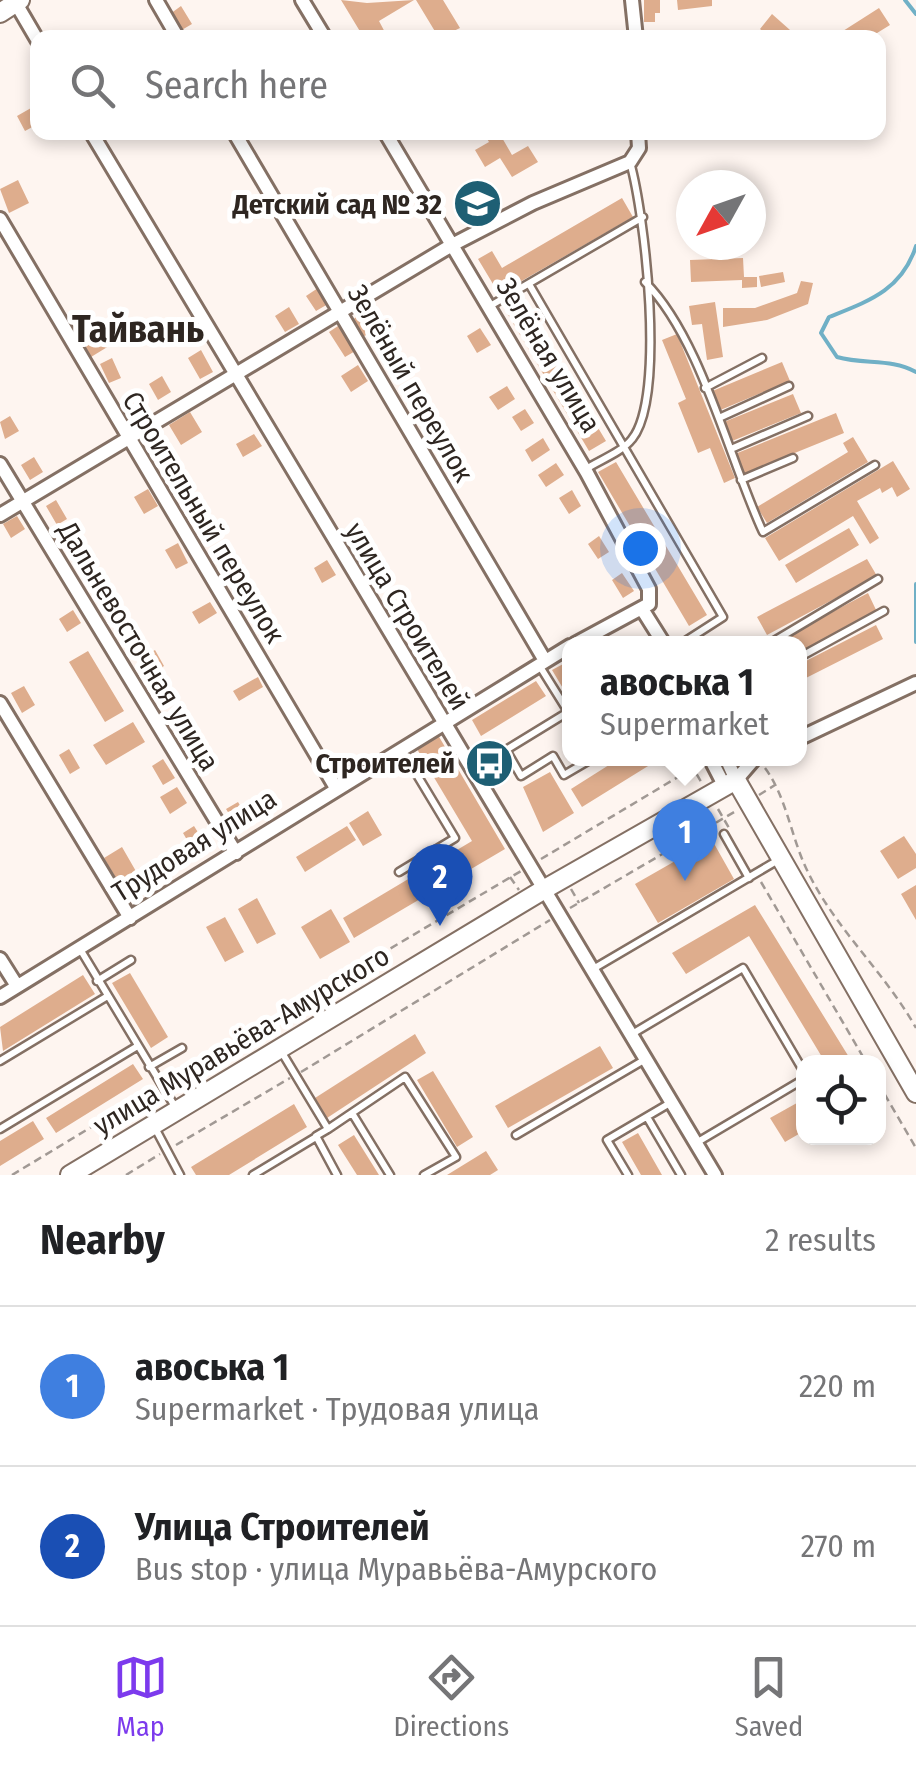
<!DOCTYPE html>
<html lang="en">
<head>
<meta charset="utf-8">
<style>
  :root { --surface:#fff; --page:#f2f2f2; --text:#202124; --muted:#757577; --line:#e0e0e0; --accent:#7c3aed }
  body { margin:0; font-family:"Fira Sans Condensed",sans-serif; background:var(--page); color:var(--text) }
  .controls { position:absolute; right:30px; bottom:30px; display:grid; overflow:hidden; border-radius:20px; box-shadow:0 5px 15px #0003 }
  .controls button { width:90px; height:90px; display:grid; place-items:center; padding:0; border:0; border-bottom:2px solid var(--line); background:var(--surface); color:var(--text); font:50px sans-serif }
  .compass { position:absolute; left:676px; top:170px; width:90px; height:90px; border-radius:50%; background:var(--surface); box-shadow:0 5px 15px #0003; rotate:230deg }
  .you { position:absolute; left:640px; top:548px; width:35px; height:35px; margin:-25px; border:8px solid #fff; border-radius:50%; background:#1a73e8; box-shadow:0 0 0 15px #1a73e833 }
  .badge { display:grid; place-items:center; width:65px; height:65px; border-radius:50%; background:var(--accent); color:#fff; font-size:32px; font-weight:700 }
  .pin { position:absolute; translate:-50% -82px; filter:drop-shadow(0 2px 5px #0008) }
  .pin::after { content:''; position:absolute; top:52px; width:35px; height:30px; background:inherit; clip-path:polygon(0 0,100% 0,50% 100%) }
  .popup { position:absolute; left:562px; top:636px; width:245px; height:130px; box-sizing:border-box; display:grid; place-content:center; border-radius:20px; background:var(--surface); filter:drop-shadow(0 2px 8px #0005); font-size:32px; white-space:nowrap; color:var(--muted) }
  .popup b { font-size:38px; color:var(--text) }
  .popup::after { content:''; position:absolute; left:50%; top:100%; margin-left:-20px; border:20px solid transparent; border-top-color:var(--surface) }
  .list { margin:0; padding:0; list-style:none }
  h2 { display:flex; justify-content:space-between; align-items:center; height:130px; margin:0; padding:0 40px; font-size:42px }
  h2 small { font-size:32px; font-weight:400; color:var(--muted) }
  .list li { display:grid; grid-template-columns:65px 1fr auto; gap:30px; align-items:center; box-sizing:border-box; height:160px; padding:0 40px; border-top:2px solid var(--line) }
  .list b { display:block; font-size:38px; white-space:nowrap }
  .list p { margin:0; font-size:32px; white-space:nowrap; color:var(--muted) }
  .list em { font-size:32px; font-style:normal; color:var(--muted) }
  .icon { flex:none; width:55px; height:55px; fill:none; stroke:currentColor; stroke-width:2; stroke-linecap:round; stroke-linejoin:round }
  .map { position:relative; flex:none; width:916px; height:1175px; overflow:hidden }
  .search { position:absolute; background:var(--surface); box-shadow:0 5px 15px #0003; left:30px; right:30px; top:30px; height:110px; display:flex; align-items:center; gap:25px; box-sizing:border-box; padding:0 35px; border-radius:20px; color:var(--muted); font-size:38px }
  .sheet { height:450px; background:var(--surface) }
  nav { display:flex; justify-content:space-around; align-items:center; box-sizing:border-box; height:140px; border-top:2px solid var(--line); background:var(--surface); font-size:28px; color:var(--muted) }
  nav a { display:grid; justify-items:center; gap:5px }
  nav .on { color:var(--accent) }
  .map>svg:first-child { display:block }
</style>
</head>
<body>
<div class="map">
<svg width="916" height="1175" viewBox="0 0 916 1175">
  <rect width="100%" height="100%" fill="#fef5f0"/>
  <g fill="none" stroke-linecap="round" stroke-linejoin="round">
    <path stroke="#70b0c6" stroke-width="4" d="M 905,0 L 916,14
      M 916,246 C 902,290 869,301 829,317 L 821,333 L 837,357 C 865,365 891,358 916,372
      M 916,584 L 916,642"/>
  </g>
  <path fill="#dead8d" d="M 341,0 L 367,3 L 414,0 L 379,21 L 388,38 L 364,38 Z
    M 416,0 L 443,0 L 460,28 L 439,38 Z
    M 644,0 L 660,0 L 660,13 L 655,13 L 655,22 L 644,22 Z
    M 677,0 L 712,0 L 712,6 L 678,10 Z
    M 181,6 L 192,24 L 180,31 L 170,14 Z
    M 879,8 L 890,25 L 869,38 L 832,38 Z
    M 772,14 L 799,38 L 770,38 L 760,29 Z
    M 723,30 L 724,38 L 670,38 L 670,33 Z
    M 38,104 L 38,124 L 25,131 L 17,116 Z
    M 483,132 L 507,132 L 501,136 L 512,155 L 528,146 L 538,162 L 512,177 L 500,158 L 485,167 L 475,150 L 489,142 Z
    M 18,180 L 29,203 L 9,213 L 0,189 Z
    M 257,196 L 265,210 L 251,219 L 242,206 Z
    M 622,198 L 633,217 L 499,294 L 478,259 L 492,251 L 502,268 Z
    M 743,258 L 744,277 L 757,277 L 757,287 L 742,288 L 742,280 L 691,282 L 690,260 Z
    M 783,272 L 785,282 L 761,287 L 759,276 Z
    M 801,281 L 813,283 L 808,304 L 767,320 L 723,327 L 723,308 L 755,308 L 797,293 Z
    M 318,288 L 328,304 L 316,311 L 306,296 Z
    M 715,302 L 723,357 L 707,360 L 702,324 L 692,325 L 689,306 Z
    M 523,303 L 606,441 L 589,451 L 507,313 Z
    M 289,307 L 299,324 L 285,332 L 275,316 Z
    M 367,310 L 378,327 L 363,337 L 352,320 Z
    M 341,324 L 357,350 L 345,357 L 329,332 Z
    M 480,328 L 491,345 L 477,353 L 467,336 Z
    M 99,329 L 109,346 L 91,357 L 81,339 Z
    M 677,334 L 735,478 L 724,483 L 710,448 L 698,453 L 678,403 L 686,399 L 662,340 Z
    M 393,347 L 403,363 L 392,371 L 382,355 Z
    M 201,350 L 213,372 L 200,379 L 188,358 Z
    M 112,358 L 121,378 L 109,383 L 100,364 Z
    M 782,362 L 790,381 L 718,411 L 710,392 Z
    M 358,365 L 368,381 L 351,392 L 341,376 Z
    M 162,376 L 171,392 L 158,400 L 149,384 Z
    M 507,386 L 515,399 L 498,410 L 489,397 Z
    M 793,394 L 801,413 L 732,441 L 724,422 Z
    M 525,409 L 534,423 L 521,431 L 512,417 Z
    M 190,412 L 202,432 L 181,445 L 169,425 Z
    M 836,413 L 844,433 L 743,474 L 735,454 Z
    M 10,416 L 19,431 L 5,439 L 0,422 Z
    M 254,434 L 262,446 L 243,457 L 236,444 Z
    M 853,437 L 868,462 L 767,523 L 757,507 L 848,452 L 843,443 Z
    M 543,438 L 550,450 L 532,462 L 525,450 Z
    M 34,457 L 43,472 L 30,480 L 21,465 Z
    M 893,461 L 910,489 L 897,497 L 892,487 L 882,493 L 880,488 L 857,501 L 879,538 L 870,544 L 853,516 L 779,561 L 765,538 Z
    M 616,462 L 707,615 L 689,626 L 598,472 Z
    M 556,463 L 564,475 L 546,487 L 538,475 Z
    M 148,489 L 158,506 L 144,514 L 134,497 Z
    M 572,490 L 581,506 L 569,514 L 559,498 Z
    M 56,500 L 67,519 L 57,525 L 46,506 Z
    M 17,516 L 25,529 L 11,538 L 3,524 Z
    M 849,528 L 859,545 L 796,583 L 785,565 Z
    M 599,536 L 609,552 L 598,559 L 588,544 Z
    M 178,543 L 188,563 L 176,569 L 165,550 Z
    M 229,553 L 239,570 L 228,577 L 218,560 Z
    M 867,559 L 877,576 L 767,635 L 757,617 Z
    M 327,560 L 336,575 L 322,583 L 314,568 Z
    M 622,573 L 634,591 L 623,598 L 612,580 Z
    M 868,593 L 877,612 L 800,652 L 800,644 L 772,644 Z
    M 210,602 L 217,613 L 199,624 L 192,612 Z
    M 73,610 L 81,623 L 67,632 L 59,619 Z
    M 876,625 L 883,639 L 800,681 L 800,664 Z
    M 427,638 L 437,654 L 424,662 L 414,646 Z
    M 155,650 L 164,666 L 150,675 L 140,659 Z
    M 88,651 L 124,711 L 105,722 L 69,662 Z
    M 565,663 L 570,667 L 570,700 L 552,670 Z
    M 258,677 L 263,687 L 239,701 L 233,691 Z
    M 536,681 L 546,696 L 481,736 L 472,720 Z
    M 24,686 L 35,705 L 22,713 L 11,693 Z
    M 185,712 L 197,732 L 184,739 L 173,720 Z
    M 133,722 L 145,742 L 106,765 L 93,745 Z
    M 438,735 L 505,849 L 354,938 L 343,918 L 472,841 L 417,749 Z
    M 69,749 L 80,768 L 70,774 L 59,755 Z
    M 620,758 L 661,758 L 582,807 L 571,789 Z
    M 163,759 L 175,778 L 163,785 L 152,766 Z
    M 550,772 L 574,813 L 543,832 L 523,787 Z
    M 177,787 L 187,803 L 170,814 L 160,797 Z
    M 238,802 L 249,821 L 238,828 L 226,809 Z
    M 368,811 L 382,835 L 363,846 L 349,823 Z
    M 194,826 L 206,845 L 194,852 L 183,833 Z
    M 347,826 L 356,840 L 305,872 L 296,857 Z
    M 904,836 L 916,854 L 916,868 L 898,879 L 880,851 Z
    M 712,840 L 734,879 L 658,923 L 635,884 Z
    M 122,847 L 141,880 L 123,890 L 104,858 Z
    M 916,885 L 916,920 L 901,894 Z
    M 257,898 L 276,934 L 257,944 L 238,909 Z
    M 755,905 L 852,1062 L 825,1062 L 749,936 L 686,974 L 672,953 Z
    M 331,909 L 350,942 L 320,959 L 301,927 Z
    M 225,917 L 244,952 L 225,962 L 206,927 Z
    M 130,973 L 168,1037 L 151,1048 L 112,983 Z
    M 83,975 L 95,994 L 3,1051 L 0,1027 Z
    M 415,1034 L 426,1053 L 327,1118 L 315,1098 Z
    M 600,1046 L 613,1068 L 508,1128 L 495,1106 Z
    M 133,1064 L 143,1079 L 56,1133 L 46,1118 Z
    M 433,1071 L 473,1137 L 457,1147 L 417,1080 Z
    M 804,1099 L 804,1131 L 785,1142 L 770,1118 Z
    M 294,1104 L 307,1127 L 229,1175 L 196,1175 L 191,1167 Z
    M 33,1121 L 44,1139 L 0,1166 L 0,1141 Z
    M 638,1133 L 662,1175 L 641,1175 L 622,1142 Z
    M 354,1135 L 379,1175 L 357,1175 L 338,1145 Z
    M 486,1151 L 498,1170 L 490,1175 L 447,1175 Z"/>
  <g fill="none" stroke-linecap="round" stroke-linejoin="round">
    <defs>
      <path id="lane" d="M 645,282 C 701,338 729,459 763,532 L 875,465
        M 529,284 L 723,617 L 681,644
        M 490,306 L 643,217
        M 705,388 L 762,358
        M 719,418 L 789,386
        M 731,449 L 808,416
        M 586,469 C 600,460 622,452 632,439 C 666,397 645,215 630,162
        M 741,480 L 793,458
        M 769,644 L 878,579
        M 800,657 L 884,611
        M 539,665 L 569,713
        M 568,712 L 506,750 L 521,776 L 553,756 L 564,775 L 593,758
        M 724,834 L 749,878
        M 399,872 L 455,838 L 402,750
        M 80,949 L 177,1110
        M 593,969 L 780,859
        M 97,981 L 131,960
        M 632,1034 L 743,968 L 804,1072
        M 281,1051 L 328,1129 L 316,1136 L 337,1175
        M 0,1061 L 106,997
        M 149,1067 L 182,1048
        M 352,1113 L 390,1175
        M 647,1117 L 681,1175
        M 154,1126 L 180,1175
        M 0,1129 L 136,1047
        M 328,1129 L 405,1077 L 456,1157 L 424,1175
        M 516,1135 L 644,1060
        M 696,1143 L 804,1079
        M 253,1175 L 316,1137
        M 628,1175 L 607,1140 L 670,1103"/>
      <path id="street" d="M 14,0 L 38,41
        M 156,0 L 178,38
        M 302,0 L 325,38
        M 632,0 L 636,38
        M 91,132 L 715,1175
        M 234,132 L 544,659
        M 385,132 L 587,473 L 649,589 L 649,604 L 575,644
        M 0,219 L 336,788
        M 0,464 L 236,853
        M 0,515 L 452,245 L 533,203 L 630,162 L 639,148 L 638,132
        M 642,609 L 664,644
        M 0,703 L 130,918
        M 800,738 L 916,683
        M 710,758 L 725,787
        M 726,758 L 736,780 L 755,758
        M 0,959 L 17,986
        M 0,997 L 570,646"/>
      <path id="secondary" d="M 0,13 L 20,0
        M 70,1175 L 543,890 L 736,780 L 916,1093"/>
    </defs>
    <use href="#lane" stroke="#847064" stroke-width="11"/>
    <use href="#street" stroke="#847064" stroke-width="18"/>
    <use href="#secondary" stroke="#847064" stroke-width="22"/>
    <path stroke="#a19994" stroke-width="2.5" stroke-dasharray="8 5" stroke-linecap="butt" d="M 698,765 L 693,768 L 703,785
      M 765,768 C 786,796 791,836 806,868 C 834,928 884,971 916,1028
      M 759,795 L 775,785
      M 718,809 L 729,828
      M 541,859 L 693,768
      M 510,877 L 519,890
      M 761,882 L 866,1062
      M 571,889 L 579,903
      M 570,908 L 736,811
      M 301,1072 L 550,920
      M 167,1081 L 521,871
      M 878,1083 L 916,1148
      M 176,1145 L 290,1078
      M 12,1175 L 156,1088
      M 126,1175 L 160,1154"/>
    <use href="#lane" stroke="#fff" stroke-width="6"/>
    <use href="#street" stroke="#fff" stroke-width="12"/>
    <use href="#secondary" stroke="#fff" stroke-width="18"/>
  </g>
  <defs>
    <symbol id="school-disc" viewBox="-11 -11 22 22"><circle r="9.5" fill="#1e5f74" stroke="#fff"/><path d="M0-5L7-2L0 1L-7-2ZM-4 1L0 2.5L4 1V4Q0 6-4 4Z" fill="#fff"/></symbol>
    <symbol id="bus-disc" viewBox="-11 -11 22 22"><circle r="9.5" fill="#1e5f74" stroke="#fff"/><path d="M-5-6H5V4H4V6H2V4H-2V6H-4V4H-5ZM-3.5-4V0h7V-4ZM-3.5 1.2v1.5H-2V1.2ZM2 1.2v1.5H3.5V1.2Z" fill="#fff"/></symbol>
  </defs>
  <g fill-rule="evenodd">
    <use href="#school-disc" x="450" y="176" width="55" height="55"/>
    <use href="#bus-disc" x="462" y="736" width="55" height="55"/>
  </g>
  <g text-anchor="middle" stroke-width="10" stroke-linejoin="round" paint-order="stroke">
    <g font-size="28" font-weight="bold" fill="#2e2621" stroke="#fff" text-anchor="end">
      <text x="442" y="214">Детский сад № 32</text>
      <text x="455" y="773">Строителей</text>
    </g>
    <g font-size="28" fill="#2e2621" stroke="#fff">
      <text transform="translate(549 355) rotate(59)" y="10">Зелёная улица</text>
      <text transform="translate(411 383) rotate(60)" y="10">Зелёный переулок</text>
      <text transform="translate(204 517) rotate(59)" y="10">Строительный переулок</text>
      <text transform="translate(408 616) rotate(59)" y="10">улица Строителей</text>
      <text transform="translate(139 646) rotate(59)" y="10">Дальневосточная улица</text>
      <text transform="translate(194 845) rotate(-32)" y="10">Трудовая улица</text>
      <text transform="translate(241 1040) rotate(-31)" y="10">улица Муравьёва-Амурского</text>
    </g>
    <g font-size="38" font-weight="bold" fill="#2e2621" stroke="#fff">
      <text x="138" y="342">Тайвань</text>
    </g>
  </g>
</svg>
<div class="controls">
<button><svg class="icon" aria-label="locate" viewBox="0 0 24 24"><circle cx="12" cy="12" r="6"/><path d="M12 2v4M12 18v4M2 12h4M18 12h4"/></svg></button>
</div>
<svg class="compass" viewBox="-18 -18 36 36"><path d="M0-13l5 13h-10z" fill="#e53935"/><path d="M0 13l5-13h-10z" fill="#757577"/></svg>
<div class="you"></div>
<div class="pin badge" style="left:685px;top:881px;background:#3f7fe0">1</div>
<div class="popup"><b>авоська 1</b>Supermarket</div>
<div class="pin badge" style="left:440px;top:926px;background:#1a4fb4">2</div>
<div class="search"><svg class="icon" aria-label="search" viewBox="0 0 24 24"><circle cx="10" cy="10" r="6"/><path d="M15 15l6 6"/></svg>Search here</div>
</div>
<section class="sheet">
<h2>Nearby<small>2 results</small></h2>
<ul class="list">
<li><span class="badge" style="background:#3f7fe0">1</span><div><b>авоська 1</b><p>Supermarket · Трудовая улица</p></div><em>220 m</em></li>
<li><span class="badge" style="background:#1a4fb4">2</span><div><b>Улица Строителей</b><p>Bus stop · улица Муравьёва-Амурского</p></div><em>270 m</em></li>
</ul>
</section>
<nav>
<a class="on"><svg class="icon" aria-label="map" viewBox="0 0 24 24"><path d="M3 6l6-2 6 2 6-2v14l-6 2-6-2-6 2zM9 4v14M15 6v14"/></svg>Map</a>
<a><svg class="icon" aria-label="directions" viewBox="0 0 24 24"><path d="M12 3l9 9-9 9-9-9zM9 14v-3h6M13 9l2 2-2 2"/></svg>Directions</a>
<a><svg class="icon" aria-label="saved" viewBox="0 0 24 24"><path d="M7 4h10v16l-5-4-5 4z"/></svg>Saved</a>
</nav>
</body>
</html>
